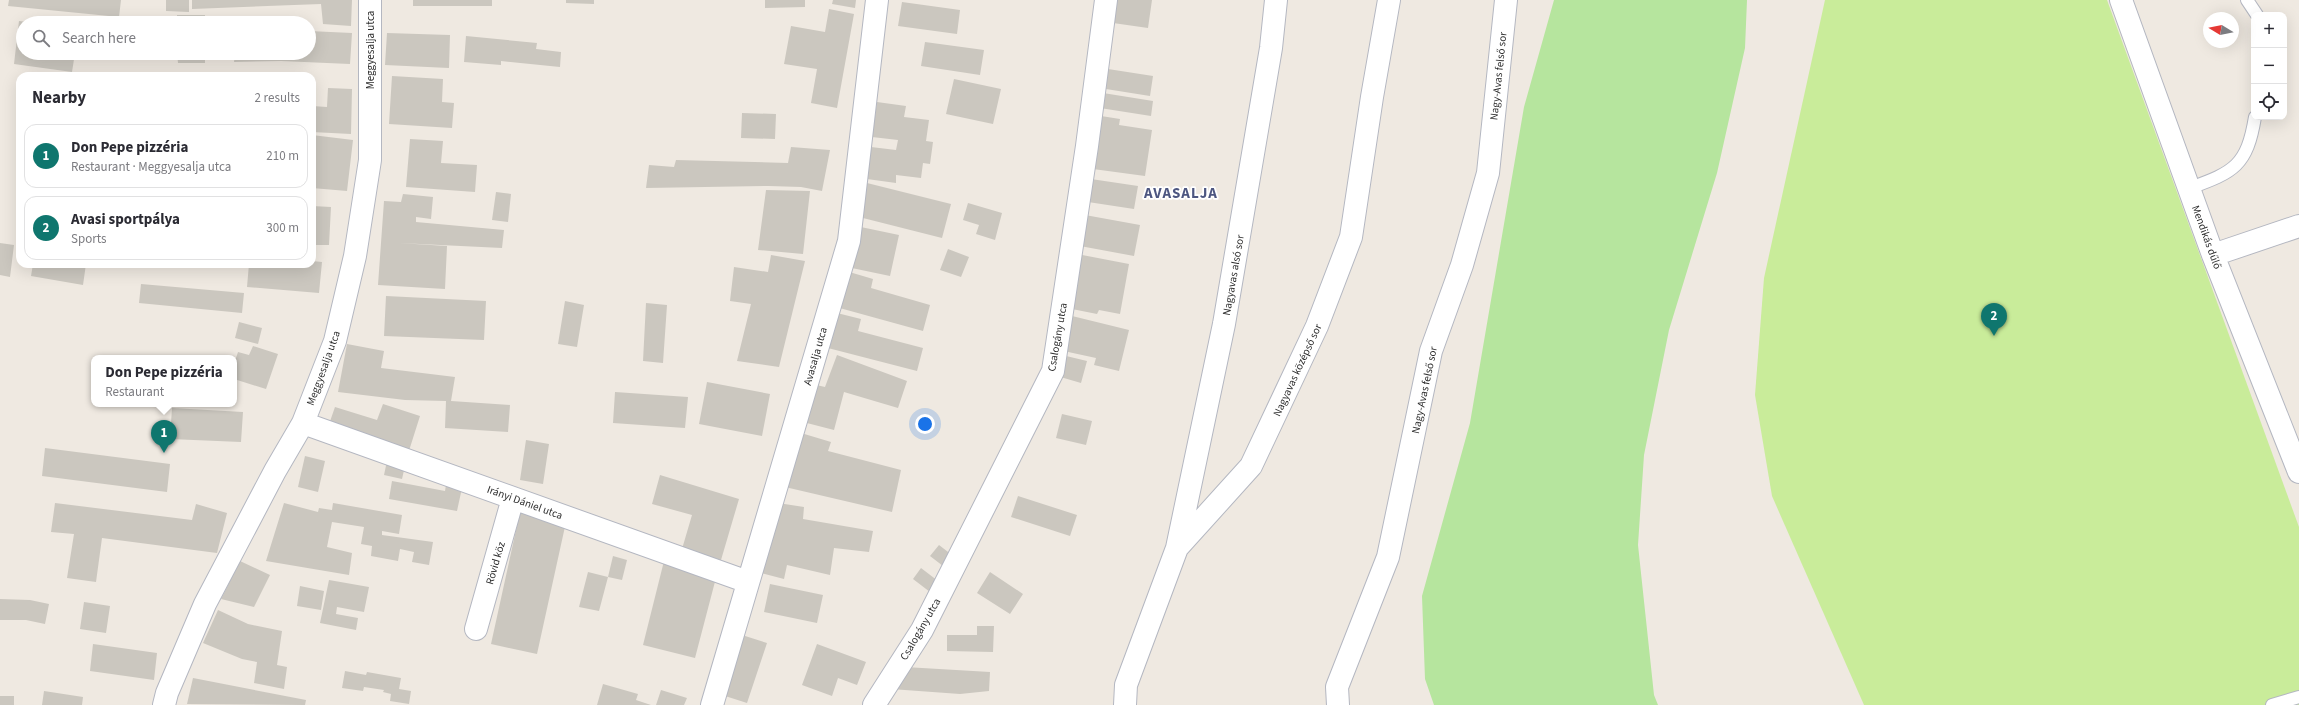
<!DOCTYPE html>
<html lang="en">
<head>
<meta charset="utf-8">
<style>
  :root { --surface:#fff; --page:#f2f2f3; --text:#2b2b33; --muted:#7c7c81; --line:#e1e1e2; --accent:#0f766e }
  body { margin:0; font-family:"Source Sans 3",sans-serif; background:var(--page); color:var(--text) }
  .controls { position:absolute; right:12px; top:12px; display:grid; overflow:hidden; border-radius:8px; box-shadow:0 4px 16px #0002 }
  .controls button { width:36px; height:36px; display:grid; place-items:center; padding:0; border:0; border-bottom:1px solid var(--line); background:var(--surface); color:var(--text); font:20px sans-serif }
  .compass { position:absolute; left:2203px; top:12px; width:36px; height:36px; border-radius:50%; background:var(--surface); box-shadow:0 4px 16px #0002; rotate:280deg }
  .you { position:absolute; left:925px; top:424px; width:14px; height:14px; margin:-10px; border:3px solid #fff; border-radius:50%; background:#1a73e8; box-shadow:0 0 0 6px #1a73e833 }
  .badge { display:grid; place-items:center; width:26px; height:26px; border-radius:50%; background:var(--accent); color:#fff; font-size:13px; font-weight:700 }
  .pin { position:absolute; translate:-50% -33px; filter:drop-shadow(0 1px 2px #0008) }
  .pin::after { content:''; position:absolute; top:21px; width:14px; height:12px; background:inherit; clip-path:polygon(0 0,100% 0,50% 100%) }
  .popup { position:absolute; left:91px; top:355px; width:146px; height:52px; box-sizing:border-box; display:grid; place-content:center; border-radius:8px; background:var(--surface); filter:drop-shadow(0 1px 3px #0005); font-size:13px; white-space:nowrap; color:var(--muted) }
  .popup b { font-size:15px; color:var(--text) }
  .popup::after { content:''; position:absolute; left:50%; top:100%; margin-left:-8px; border:8px solid transparent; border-top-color:var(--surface) }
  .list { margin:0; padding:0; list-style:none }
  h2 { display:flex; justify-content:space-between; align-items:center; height:52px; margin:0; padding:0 16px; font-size:17px }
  h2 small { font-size:13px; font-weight:400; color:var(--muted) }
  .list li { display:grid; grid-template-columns:26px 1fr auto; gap:12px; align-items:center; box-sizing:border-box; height:64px; margin:0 8px 8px; padding:0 8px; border:1px solid var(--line); border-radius:12px }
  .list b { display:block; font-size:15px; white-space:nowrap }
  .list p { margin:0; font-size:13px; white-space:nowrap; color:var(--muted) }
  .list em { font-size:13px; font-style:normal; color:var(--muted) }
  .icon { flex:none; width:22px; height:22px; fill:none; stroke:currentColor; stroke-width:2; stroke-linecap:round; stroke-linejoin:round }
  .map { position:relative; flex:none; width:2299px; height:705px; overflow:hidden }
  .search { position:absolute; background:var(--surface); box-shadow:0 4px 16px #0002; left:16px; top:16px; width:300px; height:44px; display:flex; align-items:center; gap:10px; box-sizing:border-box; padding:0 14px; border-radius:22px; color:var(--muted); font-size:15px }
  .panel { position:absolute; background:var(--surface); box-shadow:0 4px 16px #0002; left:16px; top:72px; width:300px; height:196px; border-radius:12px }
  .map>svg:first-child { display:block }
</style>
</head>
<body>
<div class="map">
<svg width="2299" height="705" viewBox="0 0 2299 705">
  <rect width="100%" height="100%" fill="#efe9e1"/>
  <path fill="#b6e59e" d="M 1554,0 L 1747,0 L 1745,48 L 1717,173 L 1669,330 L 1644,455 L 1638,545 L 1654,695 L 1658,705 L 1434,705 L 1425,679 L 1422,596 L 1470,423 L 1524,107 Z"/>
  <path fill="#c9ec9a" d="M 1825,0 L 2107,0 L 2299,527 L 2299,705 L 1864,705 L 1772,496 L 1755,395 L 1764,278 Z"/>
  <path fill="#cbc7bf" d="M 9,0 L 121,0 L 119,17 L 8,6 Z
    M 166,0 L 189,0 L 189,12 L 166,11 Z
    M 192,0 L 352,0 L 351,26 L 323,24 L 321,4 L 192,9 Z
    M 413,0 L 492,0 L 492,6 L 413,6 Z
    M 566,0 L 594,0 L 594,4 L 566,3 Z
    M 765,0 L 805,0 L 805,7 L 765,8 Z
    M 833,0 L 856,0 L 855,8 L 832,4 Z
    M 1116,0 L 1152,0 L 1148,28 L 1113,23 Z
    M 902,2 L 960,10 L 957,34 L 898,26 Z
    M 829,9 L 854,14 L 837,108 L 811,103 L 817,69 L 784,64 L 791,26 L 825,32 Z
    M 177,15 L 205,15 L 205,23 L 177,23 Z
    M 19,21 L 28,22 L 23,23 L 23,53 L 75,53 L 72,72 L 14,64 Z
    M 309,31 L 352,33 L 350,64 L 281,61 L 234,62 L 235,53 L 309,53 Z
    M 387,33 L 450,35 L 449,68 L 385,65 Z
    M 466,36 L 537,43 L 536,49 L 561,52 L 560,67 L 501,61 L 501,65 L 464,62 Z
    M 925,42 L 984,50 L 980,75 L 921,66 Z
    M 177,53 L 205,53 L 205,63 L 178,63 Z
    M 1108,69 L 1153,76 L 1150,96 L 1106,89 Z
    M 392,76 L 443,79 L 442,102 L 454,103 L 452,128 L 389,124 Z
    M 954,79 L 1001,89 L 993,124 L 946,114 Z
    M 328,88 L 352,89 L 351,134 L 312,132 L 312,106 L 327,107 Z
    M 1103,93 L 1153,101 L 1151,116 L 1100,108 Z
    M 877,102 L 906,106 L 904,117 L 929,120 L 926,141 L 933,142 L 930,164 L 923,163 L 921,178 L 896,175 L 896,183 L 867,179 L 871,147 L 896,150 L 898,140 L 872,137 Z
    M 742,113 L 776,114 L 775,139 L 741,138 Z
    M 1101,116 L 1120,119 L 1119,125 L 1152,130 L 1145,176 L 1093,169 Z
    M 312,135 L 353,140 L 347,191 L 312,188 Z
    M 410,139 L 443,141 L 441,163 L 477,165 L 475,192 L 406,187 Z
    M 791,147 L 830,150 L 822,191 L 801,187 L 769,186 L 646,188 L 649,165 L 674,167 L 676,160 L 788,163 Z
    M 1091,179 L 1138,186 L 1134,209 L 1088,202 Z
    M 867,183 L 951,204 L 942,238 L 859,217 Z
    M 766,190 L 810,191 L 803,254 L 758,250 Z
    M 496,192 L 511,194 L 508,222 L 492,220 Z
    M 403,194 L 433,197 L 431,219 L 416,217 L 416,222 L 504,230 L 502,248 L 399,243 L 447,246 L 445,289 L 378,285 L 384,201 L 401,202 Z
    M 968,203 L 1002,213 L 995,240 L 976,234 L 979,225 L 963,220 Z
    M 312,206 L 331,207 L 329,245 L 312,245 Z
    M 1085,215 L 1140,225 L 1134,256 L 1080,246 Z
    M 856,226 L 899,235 L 890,276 L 847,267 Z
    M 0,243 L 14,245 L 10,277 L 0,275 Z
    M 948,249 L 969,257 L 961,277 L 940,270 Z
    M 1077,254 L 1129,264 L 1120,314 L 1099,310 L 1097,314 L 1067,308 Z
    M 771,255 L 805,261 L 779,367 L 737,361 L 751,304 L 730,301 L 734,267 L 768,272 Z
    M 312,261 L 322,262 L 319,293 L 247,287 L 249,264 L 312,264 Z
    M 33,264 L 86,264 L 83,285 L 31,276 Z
    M 846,271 L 873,279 L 871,288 L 930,305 L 923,331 L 836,307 Z
    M 141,284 L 244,293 L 242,313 L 139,303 Z
    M 386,296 L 486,301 L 484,340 L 384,336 Z
    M 565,301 L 584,305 L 577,347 L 558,344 Z
    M 646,303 L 667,305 L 663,363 L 643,361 Z
    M 833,312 L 861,319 L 858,331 L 923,348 L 917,371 L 824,347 Z
    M 1068,315 L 1129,330 L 1119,371 L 1094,365 L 1096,358 L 1059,350 Z
    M 239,322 L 262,328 L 258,344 L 235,338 Z
    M 347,344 L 384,351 L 381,368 L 455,377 L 451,401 L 510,405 L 508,432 L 445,428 L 446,401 L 405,400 L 338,392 Z
    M 253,346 L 278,354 L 266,389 L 234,379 L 234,364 L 238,352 L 249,355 Z
    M 837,355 L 907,381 L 898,408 L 844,392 L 834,430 L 803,422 L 812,384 L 825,387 Z
    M 1062,355 L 1087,361 L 1081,383 L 1057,376 Z
    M 707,382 L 770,394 L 762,436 L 699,424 Z
    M 615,392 L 688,397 L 685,428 L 613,423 Z
    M 383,404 L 420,416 L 407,457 L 327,430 L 335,407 L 377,420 Z
    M 172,408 L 243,412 L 241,442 L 170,439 Z
    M 1062,414 L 1092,421 L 1086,445 L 1056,438 Z
    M 801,433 L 831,442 L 828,451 L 901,470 L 892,512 L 785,487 Z
    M 526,440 L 549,444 L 543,484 L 520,480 Z
    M 45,448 L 170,464 L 167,492 L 42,476 Z
    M 305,456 L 325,461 L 318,492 L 298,487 Z
    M 387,461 L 405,466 L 402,479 L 384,475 Z
    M 660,475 L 739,499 L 721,560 L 682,549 L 692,515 L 652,504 Z
    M 392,481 L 445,491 L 446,485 L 462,488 L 457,511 L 389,499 Z
    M 1018,496 L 1077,515 L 1070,536 L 1011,517 Z
    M 55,503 L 192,520 L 196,504 L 227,513 L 217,553 L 102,538 L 96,582 L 67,578 L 74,534 L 51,532 Z
    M 284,503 L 318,512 L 319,508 L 332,510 L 333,503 L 402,515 L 399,534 L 382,531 L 382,535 L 433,542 L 429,565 L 412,562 L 414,552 L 400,549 L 398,561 L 371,556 L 372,546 L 361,544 L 364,527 L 332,522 L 327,547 L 352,553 L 349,575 L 266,561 Z
    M 778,503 L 804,507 L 803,519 L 873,531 L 869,552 L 834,548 L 830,575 L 787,565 L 784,579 L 761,573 Z
    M 520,512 L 566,522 L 537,654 L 491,644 Z
    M 939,545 L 952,555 L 943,566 L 930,556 Z
    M 613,556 L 627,560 L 622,580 L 608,577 Z
    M 240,561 L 270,575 L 254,607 L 221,599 Z
    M 664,561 L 717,574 L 695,658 L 643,645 Z
    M 921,568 L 938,581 L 930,592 L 913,579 Z
    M 588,572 L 608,577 L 599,611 L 579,607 Z
    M 990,572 L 1023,594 L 1010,614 L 977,593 Z
    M 329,580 L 369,587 L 364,612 L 337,607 L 336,614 L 358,618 L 356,630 L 320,623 Z
    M 770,584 L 823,595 L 817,623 L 764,612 Z
    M 300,586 L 324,591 L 321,610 L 297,606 Z
    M 0,599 L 30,600 L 49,604 L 45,624 L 26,620 L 0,620 Z
    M 84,602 L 110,606 L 106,633 L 80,629 Z
    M 218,610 L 248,624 L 282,631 L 277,665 L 287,667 L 284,689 L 254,683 L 257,662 L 242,659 L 203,643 Z
    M 977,626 L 994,626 L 993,652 L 947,651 L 947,635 L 977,635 Z
    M 742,635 L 767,643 L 747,703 L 722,695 Z
    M 93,644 L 157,653 L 154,680 L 90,671 Z
    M 817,644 L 866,662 L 857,685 L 838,678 L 832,696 L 802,685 Z
    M 905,667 L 990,672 L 989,691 L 960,694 L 891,689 Z
    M 345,671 L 366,675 L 367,672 L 401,678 L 399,689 L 411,691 L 409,704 L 390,701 L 391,694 L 383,692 L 384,690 L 364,687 L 363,691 L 342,688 Z
    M 193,678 L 306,700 L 305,705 L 187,704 Z
    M 603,684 L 638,694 L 636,700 L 651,705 L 597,705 Z
    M 661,690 L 687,698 L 684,705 L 656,705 Z
    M 44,691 L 83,697 L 82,705 L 42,705 Z
    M 0,696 L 14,696 L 14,705 L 0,705 Z"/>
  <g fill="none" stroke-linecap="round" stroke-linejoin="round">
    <defs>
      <path id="service" d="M 2247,0 L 2257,15
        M 2190,188 C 2234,172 2247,166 2255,117
        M 2272,705 L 2299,697"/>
      <path id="minor" d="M 2121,0 L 2213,255 L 2299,472
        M 2213,255 L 2299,226
        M 303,423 L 748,582
        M 1177,548 L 1224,324 L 1271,48 L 1276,0
        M 476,629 L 513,498
        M 164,705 L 167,693 L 205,604 L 275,471 L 303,423 L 335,341 L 355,256 L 370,160 L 370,0
        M 712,705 L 849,241 L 877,0
        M 874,705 L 922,630 L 1053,371 L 1087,146 L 1106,0
        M 1125,705 L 1126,685 L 1177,548 L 1251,466 L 1317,326 L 1351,237 L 1372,97 L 1389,0
        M 1338,705 L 1337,687 L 1388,557 L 1431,351 L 1462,265 L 1488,173 L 1506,0"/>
    </defs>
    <use href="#service" stroke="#b4b7c1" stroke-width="14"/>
    <use href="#minor" stroke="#b4b7c1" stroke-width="24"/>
    <use href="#service" stroke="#fff" stroke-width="12"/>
    <use href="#minor" stroke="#fff" stroke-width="22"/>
  </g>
  <g text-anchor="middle" stroke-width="3.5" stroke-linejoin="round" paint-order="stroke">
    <g font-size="11" fill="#2e2e2e" stroke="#fff">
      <text transform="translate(370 50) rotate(-90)" y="4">Meggyesalja utca</text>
      <text transform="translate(1498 76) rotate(-84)" y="4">Nagy-Avas felső sor</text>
      <text transform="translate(2207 237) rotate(70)" y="4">Mendikás dűlő</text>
      <text transform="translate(1233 275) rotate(-80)" y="4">Nagyavas alsó sor</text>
      <text transform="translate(1057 337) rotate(-80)" y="4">Csalogány utca</text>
      <text transform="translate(815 356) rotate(-74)" y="4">Avasalja utca</text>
      <text transform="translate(323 368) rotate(-70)" y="4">Meggyesalja utca</text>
      <text transform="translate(1297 370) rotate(-65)" y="4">Nagyavas középső sor</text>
      <text transform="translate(1424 390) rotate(-78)" y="4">Nagy-Avas felső sor</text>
      <text transform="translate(525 502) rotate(20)" y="4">Irányi Dániel utca</text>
      <text transform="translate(495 563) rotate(-74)" y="4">Rövid köz</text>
      <text transform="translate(920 629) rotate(-60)" y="4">Csalogány utca</text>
    </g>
    <g font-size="15" font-weight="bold" letter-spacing="1" fill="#4d5680" stroke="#fff">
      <text x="1181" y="198">AVASALJA</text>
    </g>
  </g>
</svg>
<div class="controls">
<button>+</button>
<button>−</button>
<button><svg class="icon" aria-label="locate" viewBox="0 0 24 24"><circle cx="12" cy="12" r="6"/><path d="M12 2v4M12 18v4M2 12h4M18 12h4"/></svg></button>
</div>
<svg class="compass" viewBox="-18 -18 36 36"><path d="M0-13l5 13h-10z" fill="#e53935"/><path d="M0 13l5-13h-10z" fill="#7c7c81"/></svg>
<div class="you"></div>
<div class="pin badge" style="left:164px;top:453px">1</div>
<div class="popup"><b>Don Pepe pizzéria</b>Restaurant</div>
<div class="pin badge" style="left:1994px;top:336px">2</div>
<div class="search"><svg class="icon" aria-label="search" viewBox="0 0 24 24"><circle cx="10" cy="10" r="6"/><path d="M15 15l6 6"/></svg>Search here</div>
<section class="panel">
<h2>Nearby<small>2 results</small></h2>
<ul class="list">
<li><span class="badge">1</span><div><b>Don Pepe pizzéria</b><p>Restaurant · Meggyesalja utca</p></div><em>210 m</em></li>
<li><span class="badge">2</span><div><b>Avasi sportpálya</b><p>Sports</p></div><em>300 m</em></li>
</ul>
</section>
</div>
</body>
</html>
